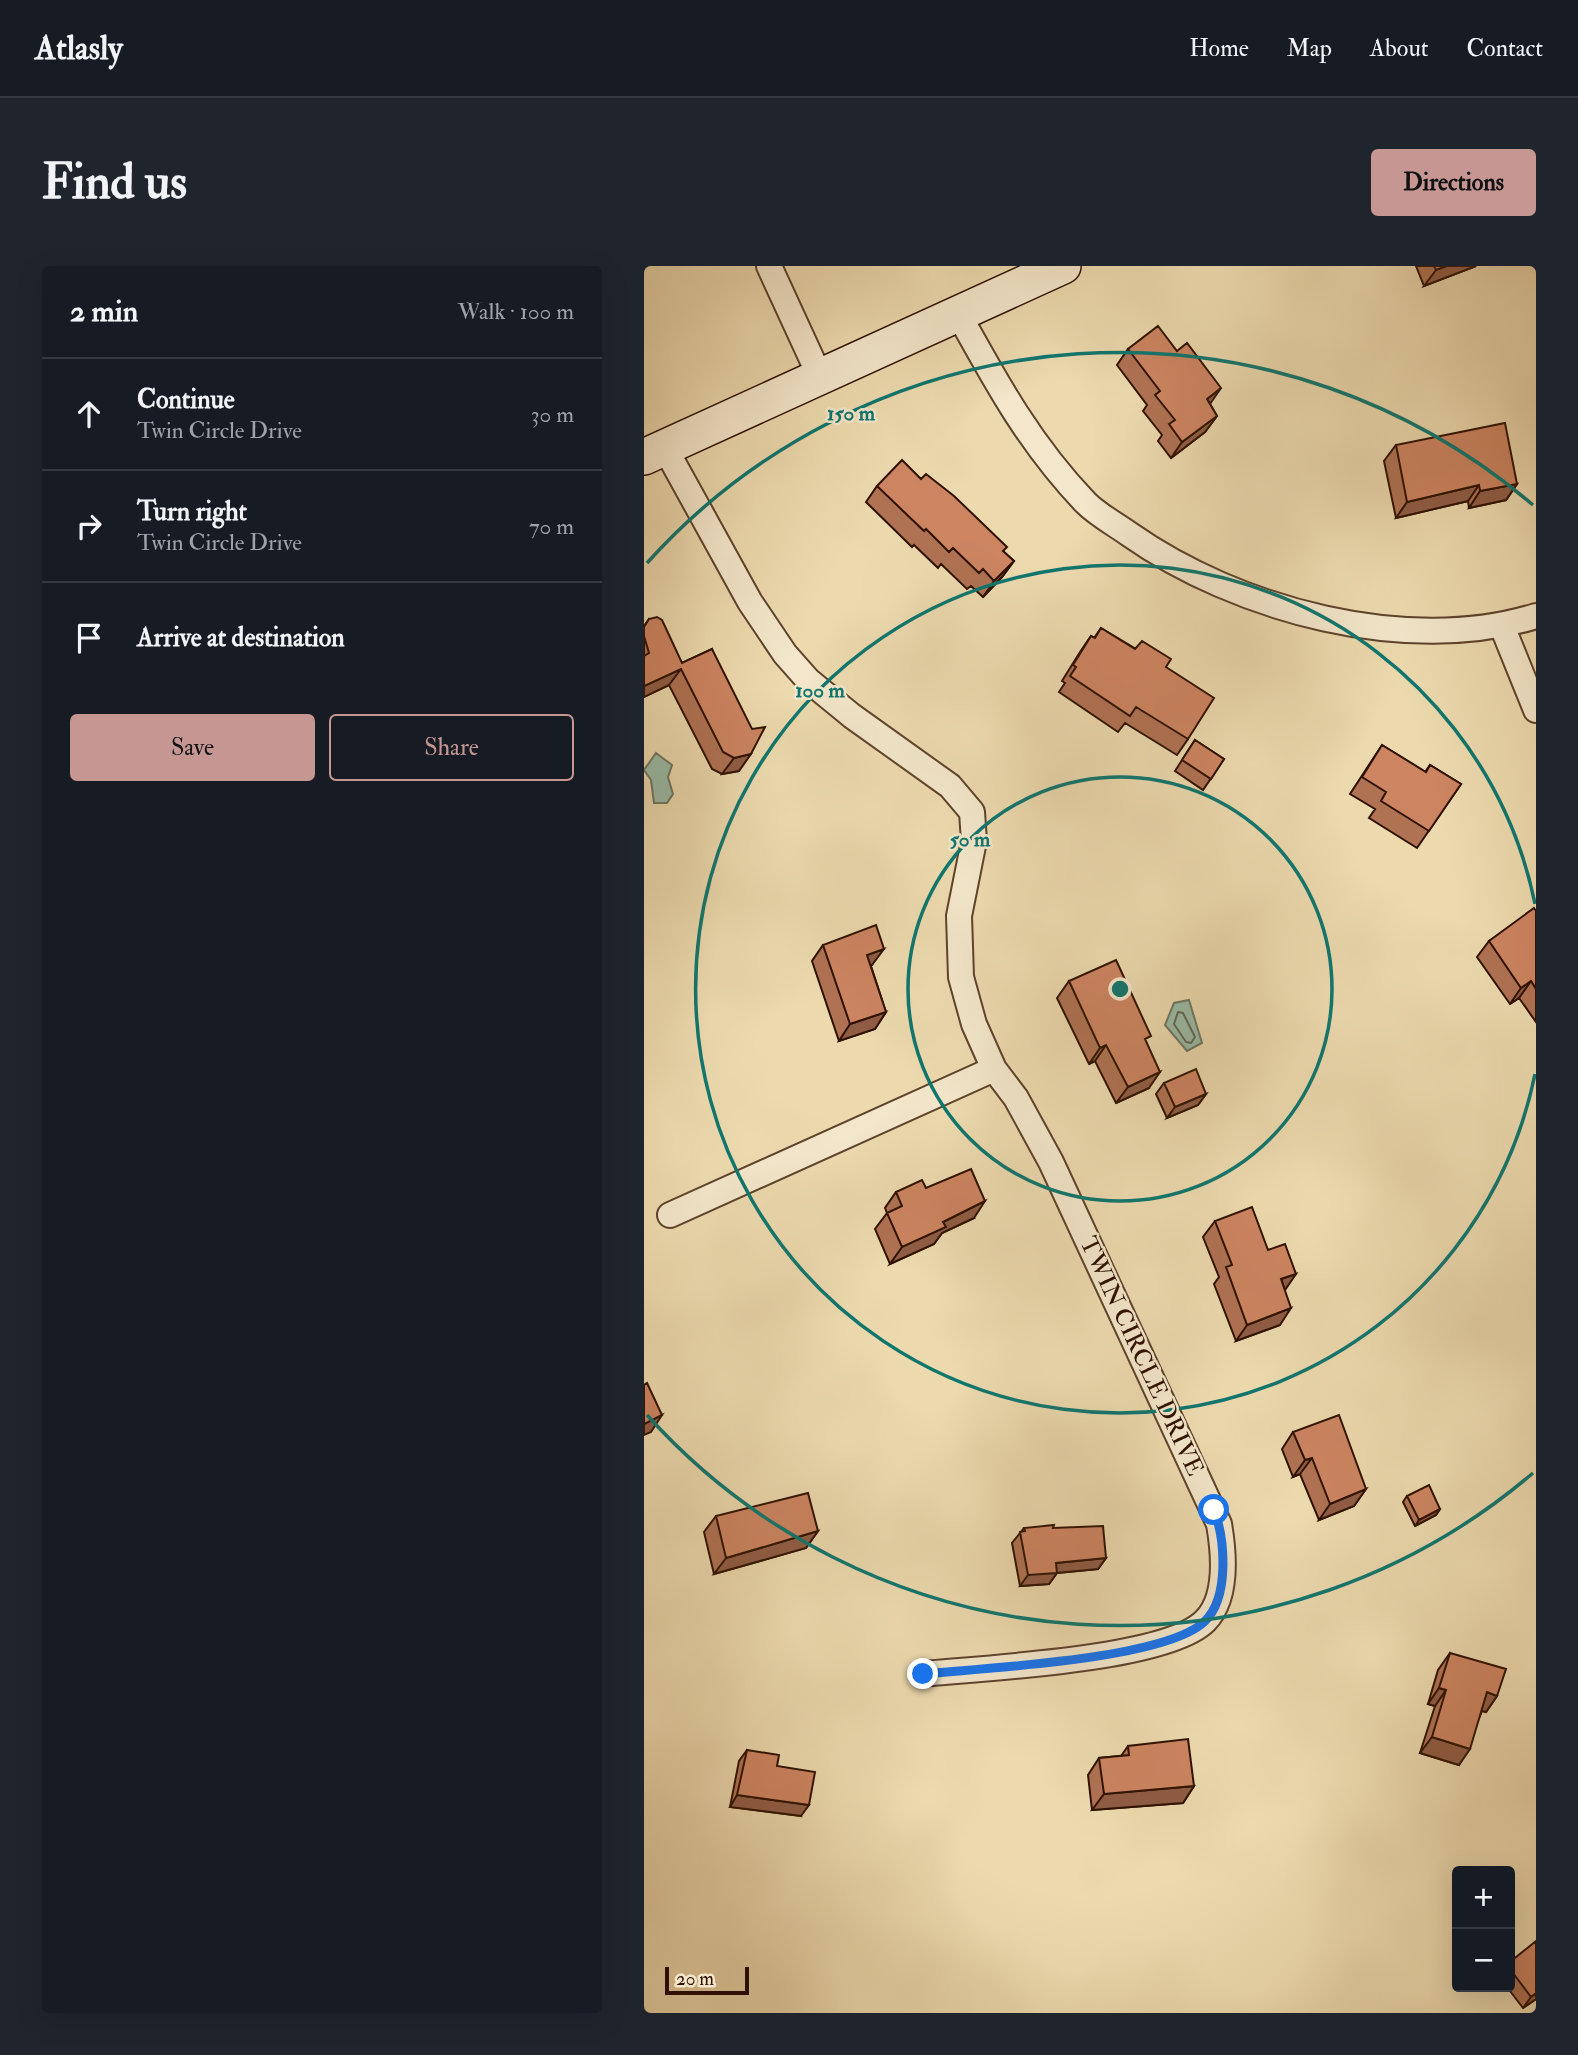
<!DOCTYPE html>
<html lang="en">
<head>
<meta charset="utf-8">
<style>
  :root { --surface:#171b24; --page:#20242c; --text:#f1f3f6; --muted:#9ea1a6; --line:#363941; --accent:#c59692 }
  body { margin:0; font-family:"IM FELL Double Pica",serif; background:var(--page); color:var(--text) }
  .controls { position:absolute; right:21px; bottom:21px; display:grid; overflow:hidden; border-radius:7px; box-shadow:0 7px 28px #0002 }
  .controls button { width:63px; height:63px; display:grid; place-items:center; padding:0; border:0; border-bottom:2px solid var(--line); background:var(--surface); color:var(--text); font:35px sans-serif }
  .scale { position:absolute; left:21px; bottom:18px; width:84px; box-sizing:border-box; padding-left:7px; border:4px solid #2e1100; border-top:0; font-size:19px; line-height:24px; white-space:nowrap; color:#2e1100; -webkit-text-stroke:5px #f3e6ca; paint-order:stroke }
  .stop { position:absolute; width:21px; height:21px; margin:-16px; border:5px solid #1a73e8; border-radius:50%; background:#fff }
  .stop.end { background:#1a73e8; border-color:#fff; box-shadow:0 2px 7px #0008 }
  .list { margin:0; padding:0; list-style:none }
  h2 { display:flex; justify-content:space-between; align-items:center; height:91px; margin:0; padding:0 28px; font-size:30px }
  h2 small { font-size:23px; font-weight:400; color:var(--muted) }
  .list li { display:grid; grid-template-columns:46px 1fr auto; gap:21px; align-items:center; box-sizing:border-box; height:112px; padding:0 28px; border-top:2px solid var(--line) }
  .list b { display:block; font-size:26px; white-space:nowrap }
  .list p { margin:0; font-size:23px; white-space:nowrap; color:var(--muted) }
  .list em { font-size:23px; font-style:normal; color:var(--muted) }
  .actions { display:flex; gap:14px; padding:21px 28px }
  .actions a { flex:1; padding:16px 0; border:2px solid var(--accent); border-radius:7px; text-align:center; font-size:24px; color:var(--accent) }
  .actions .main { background:var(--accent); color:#111 }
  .icon { flex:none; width:38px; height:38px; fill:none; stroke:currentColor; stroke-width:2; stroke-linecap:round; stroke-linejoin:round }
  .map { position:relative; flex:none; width:892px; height:1747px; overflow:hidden; border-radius:7px }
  header { display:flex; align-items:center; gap:42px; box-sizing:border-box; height:98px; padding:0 35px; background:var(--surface); border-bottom:2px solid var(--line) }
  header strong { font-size:33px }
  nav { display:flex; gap:38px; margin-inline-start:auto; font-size:24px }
  .intro { display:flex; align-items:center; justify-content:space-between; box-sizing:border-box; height:168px; padding:0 42px }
  h1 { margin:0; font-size:49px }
  .button { padding:18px 32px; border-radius:7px; background:var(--accent); color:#111; font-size:24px; font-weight:700 }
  main { display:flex; gap:42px; padding:0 42px }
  aside { flex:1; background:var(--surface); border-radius:7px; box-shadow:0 7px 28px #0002 }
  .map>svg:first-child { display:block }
</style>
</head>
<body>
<header>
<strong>Atlasly</strong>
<nav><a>Home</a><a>Map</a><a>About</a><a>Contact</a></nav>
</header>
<div class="intro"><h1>Find us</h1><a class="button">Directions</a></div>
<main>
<aside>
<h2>2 min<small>Walk · 100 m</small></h2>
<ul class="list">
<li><svg class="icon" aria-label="ahead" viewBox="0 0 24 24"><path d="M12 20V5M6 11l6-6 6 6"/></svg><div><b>Continue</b><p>Twin Circle Drive</p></div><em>30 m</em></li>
<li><svg class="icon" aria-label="right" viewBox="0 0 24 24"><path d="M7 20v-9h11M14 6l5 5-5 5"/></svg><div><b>Turn right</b><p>Twin Circle Drive</p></div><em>70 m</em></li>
<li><svg class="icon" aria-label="arrive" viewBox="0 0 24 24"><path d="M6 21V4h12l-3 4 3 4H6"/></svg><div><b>Arrive at destination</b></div></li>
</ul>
<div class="actions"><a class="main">Save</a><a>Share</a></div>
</aside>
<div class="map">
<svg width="892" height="1747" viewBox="0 0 892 1747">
  <rect width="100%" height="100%" fill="#ecd9ae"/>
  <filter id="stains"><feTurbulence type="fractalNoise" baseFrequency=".00286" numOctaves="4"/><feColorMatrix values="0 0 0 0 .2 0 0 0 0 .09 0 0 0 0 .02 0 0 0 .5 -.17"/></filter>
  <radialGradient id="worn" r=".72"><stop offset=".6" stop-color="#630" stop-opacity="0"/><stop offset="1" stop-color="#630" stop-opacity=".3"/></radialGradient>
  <path fill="#99bba6" stroke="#6e7764" stroke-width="2" d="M 12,487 L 28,499 L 24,511 L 29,528 L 23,537 L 10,537 L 7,514 L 0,504 Z
    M 545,734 L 558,777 L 543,785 L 521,759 L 530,737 Z"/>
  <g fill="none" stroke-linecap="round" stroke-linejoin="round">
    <path stroke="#646653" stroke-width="2" d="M 534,746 L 539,747 L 551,771 L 547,777 L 542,776 L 530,758 Z"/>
    <defs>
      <path id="street" d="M 125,0 L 177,113
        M 315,49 C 353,118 387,180 442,237 C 454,249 471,258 485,268 C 593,344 763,390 892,350
        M 21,182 L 106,336 L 141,388 L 164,414 L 208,450 L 306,520 L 328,546 L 330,575 L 315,650 L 317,711 L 330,758 L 350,803 L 372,832 L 407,896 L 575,1258 C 580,1287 584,1332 561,1355 C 522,1394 338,1402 279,1408
        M 858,360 L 892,444
        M 26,949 L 350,803"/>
      <path id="secondary" d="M 0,191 L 419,0"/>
    </defs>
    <use href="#street" stroke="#5e432c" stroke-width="28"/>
    <use href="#secondary" stroke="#2e1100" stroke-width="38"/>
    <use href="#street" stroke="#f3e6ca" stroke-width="24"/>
    <use href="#secondary" stroke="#f3e6ca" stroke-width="35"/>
  </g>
  <path fill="#af7253" stroke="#2e1100" stroke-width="2" d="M 772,0 L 832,0 L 780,20 Z
    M 484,83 L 566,138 L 573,150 L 561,166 L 527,192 L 514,175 L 518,169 L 499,145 L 503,139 L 473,99 Z
    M 752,179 L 873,218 L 862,234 L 825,242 L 824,235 L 752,252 L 740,195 Z
    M 277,213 L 370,295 L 358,311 L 339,331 L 327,320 L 323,323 L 297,298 L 294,302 L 270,279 L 268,281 L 222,236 L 233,220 Z
    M 5,353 L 38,397 L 68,383 L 95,505 L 78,508 L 68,503 L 25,419 L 0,431 L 0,360 Z
    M 457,362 L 522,401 L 544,473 L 533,489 L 481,457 L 474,466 L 415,426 L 421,417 L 418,415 L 436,386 L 447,370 L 450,372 Z
    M 551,474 L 580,493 L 559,524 L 531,505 Z
    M 738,479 L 781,506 L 786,499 L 817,518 L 773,582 L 725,552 L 731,543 L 706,528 Z
    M 892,645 L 892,756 L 875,732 L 866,738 L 833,691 L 845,675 Z
    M 179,679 L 228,699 L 227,700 L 242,746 L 231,763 L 195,775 L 168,695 Z
    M 425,715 L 505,822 L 472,837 L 451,795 L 445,798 L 413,732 Z
    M 520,817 L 562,828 L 554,839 L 523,852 L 512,828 Z
    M 282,922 L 330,952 L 298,967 L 290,978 L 246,998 L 231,963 L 243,947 L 241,942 L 252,926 Z
    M 571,955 L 624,984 L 641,1024 L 636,1059 L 592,1075 L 570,1018 L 575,1011 L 559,971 Z
    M 649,1166 L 722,1223 L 710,1240 L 675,1254 L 656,1208 L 649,1211 L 638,1183 Z
    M 763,1230 L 796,1243 L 792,1249 L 771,1260 L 759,1236 Z
    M 72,1250 L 174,1265 L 162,1282 L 70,1308 L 60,1266 Z
    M 380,1262 L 409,1262 L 462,1292 L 454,1303 L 413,1307 L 405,1318 L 376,1320 L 368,1277 Z
    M 806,1387 L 853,1430 L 842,1446 L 838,1445 L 815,1499 L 776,1487 L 791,1440 L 784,1438 L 794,1404 Z
    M 484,1480 L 550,1520 L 539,1537 L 448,1544 L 444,1509 L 455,1492 L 477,1490 Z
    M 103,1484 L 133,1500 L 157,1550 L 86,1541 L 95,1495 Z
    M 866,1696 L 892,1733 L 879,1742 L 863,1721 L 866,1721 Z"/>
  <path fill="#8f5c44" stroke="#2e1100" stroke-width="2" d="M 802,0 L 832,0 L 780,20 L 792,4 Z
    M 577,122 L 566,138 L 563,133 Z
    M 573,150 L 561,166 L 527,192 L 538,176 Z
    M 873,218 L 862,234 L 825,242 L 836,225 Z
    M 835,219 L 824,235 L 752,252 L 763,236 Z
    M 370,295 L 358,311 L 339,331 L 350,315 Z
    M 37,403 L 25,419 L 0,431 L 0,420 Z
    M 107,488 L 95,505 L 78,508 L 90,492 Z
    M 240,683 L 228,699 L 211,705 L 223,689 Z
    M 887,715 L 875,732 L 866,738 L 877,722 Z
    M 242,746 L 231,763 L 195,775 L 206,758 Z
    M 462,779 L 451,795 L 445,798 L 456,782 Z
    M 516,806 L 505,822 L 472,837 L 484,821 Z
    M 562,828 L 554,839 L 523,852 L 531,841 Z
    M 341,935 L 330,952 L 298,967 L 290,978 L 246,998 L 258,981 L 299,956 Z
    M 652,1008 L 641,1024 L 637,1013 Z
    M 647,1042 L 636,1059 L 592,1075 L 603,1059 Z
    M 18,1149 L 7,1166 L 0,1169 L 0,1158 Z
    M 668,1192 L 656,1208 L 649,1211 L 661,1194 Z
    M 722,1223 L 710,1240 L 675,1254 L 686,1238 Z
    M 796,1243 L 792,1249 L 771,1260 L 775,1254 Z
    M 174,1265 L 162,1282 L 70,1308 L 82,1292 Z
    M 462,1292 L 454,1303 L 413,1307 L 405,1318 L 376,1320 L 384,1309 L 412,1297 Z
    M 795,1422 L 802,1424 L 791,1440 L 784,1438 Z
    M 843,1426 L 853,1430 L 842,1446 L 832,1443 Z
    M 788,1471 L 826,1483 L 815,1499 L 776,1487 Z
    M 550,1520 L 539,1537 L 448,1544 L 460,1528 Z
    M 93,1529 L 165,1539 L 157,1550 L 86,1541 Z
    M 892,1727 L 892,1733 L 879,1742 L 887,1731 Z"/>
  <path fill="#cc8461" stroke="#2e1100" stroke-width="2" d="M 790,0 L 802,0 L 792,4 Z
    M 514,60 L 533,85 L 543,77 L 577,122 L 563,133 L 573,150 L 538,176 L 525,158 L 531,154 L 511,129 L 516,125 L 484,83 Z
    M 861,157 L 873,218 L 836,225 L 835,219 L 763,236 L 752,179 Z
    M 258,194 L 277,213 L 282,208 L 310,230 L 363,281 L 359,285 L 370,295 L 350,315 L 339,303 L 335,307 L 309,282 L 305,286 L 282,263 L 280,265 L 233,220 Z
    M 13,351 L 18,354 L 38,397 L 68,383 L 108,463 L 121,461 L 107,488 L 90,492 L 79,486 L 37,403 L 0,420 L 0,390 L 5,387 L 0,370 L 0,361 L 5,353 Z
    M 457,362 L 491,383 L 498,375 L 527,393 L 522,401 L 570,432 L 544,473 L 492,441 L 486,450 L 426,410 L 432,401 L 429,399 L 447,370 L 451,372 Z
    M 551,474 L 580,493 L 567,513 L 538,494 Z
    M 738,479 L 782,506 L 786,499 L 817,518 L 785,565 L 737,535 L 742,526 L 718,511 Z
    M 890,642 L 892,645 L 892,723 L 887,715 L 877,722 L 845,675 Z
    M 232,659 L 240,683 L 223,689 L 242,746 L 206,758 L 179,679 Z
    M 472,694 L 507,770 L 501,773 L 516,806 L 484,821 L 462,779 L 456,782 L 425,715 Z
    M 552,803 L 562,828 L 531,841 L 520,817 Z
    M 327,903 L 341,935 L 299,956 L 302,961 L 258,981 L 243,947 L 258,940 L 252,926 L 278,914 L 282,922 Z
    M 608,941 L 624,984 L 641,978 L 652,1008 L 637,1013 L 647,1042 L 603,1059 L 582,1001 L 588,999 L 571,955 Z
    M 3,1117 L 18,1149 L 0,1158 L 0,1119 Z
    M 695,1149 L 722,1223 L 686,1238 L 668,1192 L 661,1194 L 649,1166 Z
    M 785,1219 L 796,1243 L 775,1254 L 763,1230 Z
    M 164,1227 L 174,1265 L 82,1292 L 72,1250 Z
    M 410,1259 L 409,1262 L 459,1260 L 462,1292 L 412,1297 L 413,1307 L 384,1309 L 376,1266 L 381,1265 L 380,1262 Z
    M 806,1387 L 862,1403 L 853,1430 L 843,1426 L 826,1483 L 788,1471 L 802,1424 L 795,1422 Z
    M 544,1473 L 550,1520 L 460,1528 L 455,1492 L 485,1489 L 484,1480 Z
    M 103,1484 L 135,1489 L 133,1500 L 171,1506 L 165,1539 L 93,1529 Z
    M 892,1675 L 892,1727 L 887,1731 L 866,1703 L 866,1696 Z"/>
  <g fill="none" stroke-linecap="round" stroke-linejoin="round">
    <path stroke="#1a73e8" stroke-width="9" d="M 279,1408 C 339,1402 519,1394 560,1356 C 586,1332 581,1273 570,1244"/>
  </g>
  <g fill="none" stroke="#0f766e" stroke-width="3.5">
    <circle cx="476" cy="723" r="212"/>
    <path d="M891 808A424 424 0 1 1 891 638"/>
    <path d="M889 1207A636 636 0 0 1 3 1149M3 297A636 636 0 0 1 889 239"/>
  </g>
  <g text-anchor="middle" stroke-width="5" stroke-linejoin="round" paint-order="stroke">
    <g font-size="24" fill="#2e1100" stroke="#f3e6ca">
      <text transform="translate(498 1090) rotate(65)" y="8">TWIN CIRCLE DRIVE</text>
    </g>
  </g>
  <circle cx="476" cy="723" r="10" fill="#0f766e" stroke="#f3e6ca" stroke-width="3.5"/>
  <g font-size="21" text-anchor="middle" font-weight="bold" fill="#0f766e" stroke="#f3e6ca" stroke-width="5" stroke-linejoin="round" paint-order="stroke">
    <text x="207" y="154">150 m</text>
    <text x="176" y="431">100 m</text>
    <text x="326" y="580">50 m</text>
  </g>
  <rect width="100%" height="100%" filter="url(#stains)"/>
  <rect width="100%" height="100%" fill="url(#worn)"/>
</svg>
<div class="controls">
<button>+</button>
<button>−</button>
</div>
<div class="scale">20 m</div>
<div class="stop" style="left:570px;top:1244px"></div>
<div class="stop end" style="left:279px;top:1408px"></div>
</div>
</main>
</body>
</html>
